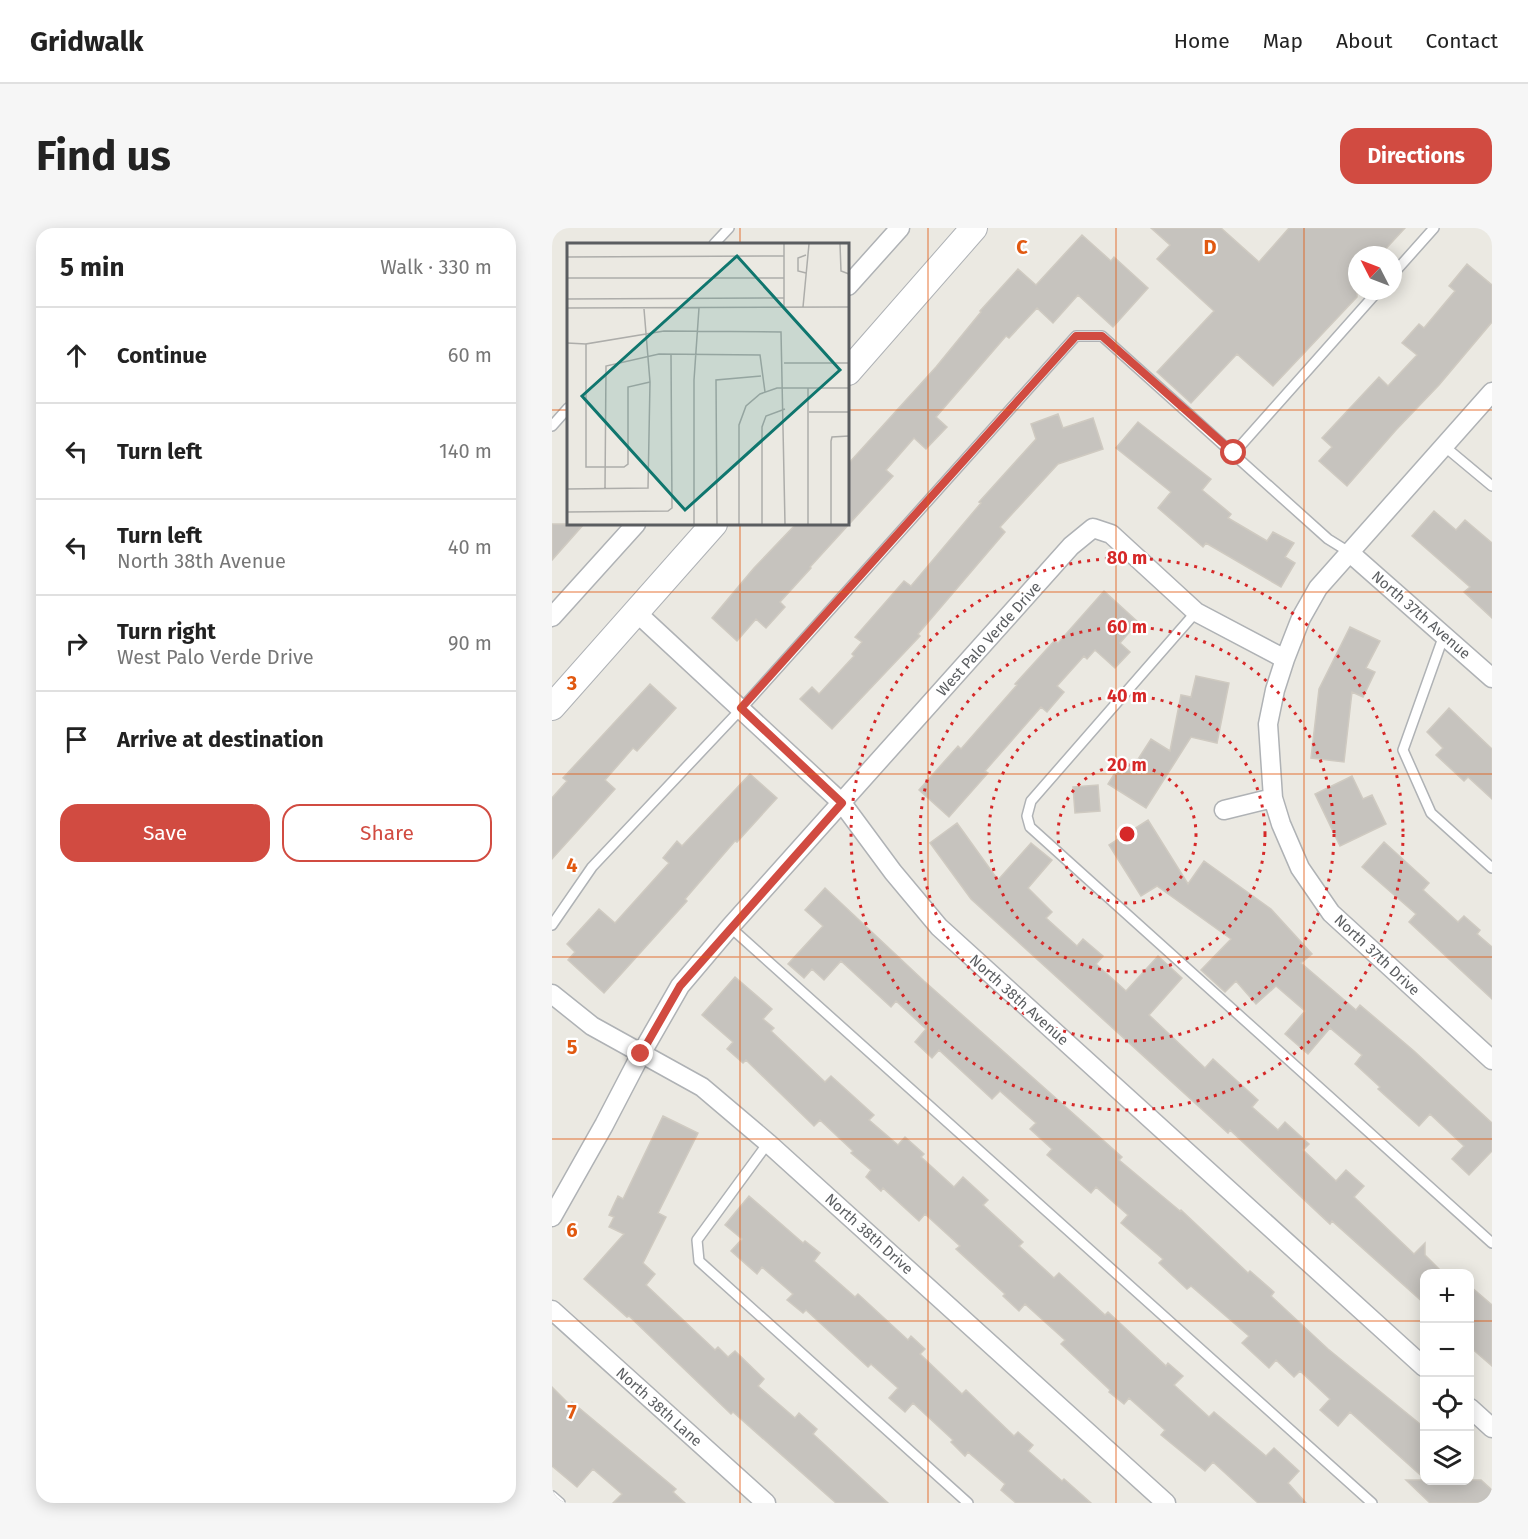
<!DOCTYPE html>
<html lang="en">
<head>
<meta charset="utf-8">
<style>
  :root { --surface:#fff; --page:#f6f6f6; --text:#222; --muted:#767676; --line:#e0e0e0; --accent:#d14b41 }
  body { margin:0; font-family:"Fira Sans",sans-serif; background:var(--page); color:var(--text) }
  .controls { position:absolute; right:18px; bottom:18px; display:grid; overflow:hidden; border-radius:12px; box-shadow:0 3px 15px #0003 }
  .controls button { width:54px; height:54px; display:grid; place-items:center; padding:0; border:0; border-bottom:2px solid var(--line); background:var(--surface); color:var(--text); font:30px sans-serif }
  .compass { position:absolute; left:796px; top:18px; width:54px; height:54px; border-radius:50%; background:var(--surface); box-shadow:0 3px 15px #0003; rotate:312deg }
  .stop { position:absolute; width:18px; height:18px; margin:-14px; border:4px solid #d14b41; border-radius:50%; background:#fff }
  .stop.end { background:#d14b41; border-color:#fff; box-shadow:0 2px 6px #0008 }
  .list { margin:0; padding:0; list-style:none }
  h2 { display:flex; justify-content:space-between; align-items:center; height:78px; margin:0; padding:0 24px; font-size:26px }
  h2 small { font-size:20px; font-weight:400; color:var(--muted) }
  .list li { display:grid; grid-template-columns:39px 1fr auto; gap:18px; align-items:center; box-sizing:border-box; height:96px; padding:0 24px; border-top:2px solid var(--line) }
  .list b { display:block; font-size:22px; white-space:nowrap }
  .list p { margin:0; font-size:20px; white-space:nowrap; color:var(--muted) }
  .list em { font-size:20px; font-style:normal; color:var(--muted) }
  .actions { display:flex; gap:12px; padding:18px 24px }
  .actions a { flex:1; padding:14px 0; border:2px solid var(--accent); border-radius:18px; text-align:center; font-size:21px; color:var(--accent) }
  .actions .main { background:var(--accent); color:#fff }
  .icon { flex:none; width:33px; height:33px; fill:none; stroke:currentColor; stroke-width:2; stroke-linecap:round; stroke-linejoin:round }
  .map { position:relative; flex:none; width:940px; height:1275px; overflow:hidden; border-radius:18px }
  header { display:flex; align-items:center; gap:36px; box-sizing:border-box; height:84px; padding:0 30px; background:var(--surface); border-bottom:2px solid var(--line) }
  header strong { font-size:28px }
  nav { display:flex; gap:33px; margin-inline-start:auto; font-size:21px }
  .intro { display:flex; align-items:center; justify-content:space-between; box-sizing:border-box; height:144px; padding:0 36px }
  h1 { margin:0; font-size:42px }
  .button { padding:15px 27px; border-radius:18px; background:var(--accent); color:#fff; font-size:21px; font-weight:700 }
  main { display:flex; gap:36px; padding:0 36px }
  aside { flex:1; background:var(--surface); border-radius:18px; box-shadow:0 3px 15px #0003 }
  .map>svg:first-child { display:block }
</style>
</head>
<body>
<header>
<strong>Gridwalk</strong>
<nav><a>Home</a><a>Map</a><a>About</a><a>Contact</a></nav>
</header>
<div class="intro"><h1>Find us</h1><a class="button">Directions</a></div>
<main>
<aside>
<h2>5 min<small>Walk · 330 m</small></h2>
<ul class="list">
<li><svg class="icon" aria-label="ahead" viewBox="0 0 24 24"><path d="M12 20V5M6 11l6-6 6 6"/></svg><div><b>Continue</b></div><em>60 m</em></li>
<li><svg class="icon" aria-label="left" viewBox="0 0 24 24"><path d="M17 20v-9H6M10 6l-5 5 5 5"/></svg><div><b>Turn left</b></div><em>140 m</em></li>
<li><svg class="icon" aria-label="left" viewBox="0 0 24 24"><path d="M17 20v-9H6M10 6l-5 5 5 5"/></svg><div><b>Turn left</b><p>North 38th Avenue</p></div><em>40 m</em></li>
<li><svg class="icon" aria-label="right" viewBox="0 0 24 24"><path d="M7 20v-9h11M14 6l5 5-5 5"/></svg><div><b>Turn right</b><p>West Palo Verde Drive</p></div><em>90 m</em></li>
<li><svg class="icon" aria-label="arrive" viewBox="0 0 24 24"><path d="M6 21V4h12l-3 4 3 4H6"/></svg><div><b>Arrive at destination</b></div></li>
</ul>
<div class="actions"><a class="main">Save</a><a>Share</a></div>
</aside>
<div class="map">
<svg width="940" height="1275" viewBox="0 0 940 1275">
  <rect width="100%" height="100%" fill="#ebe9e2"/>
  <path fill="#c6c3be" stroke="#cfcac1" stroke-width="1.5" d="M 599,0 L 669,0 L 707,34 L 737,0 L 853,0 L 828,27 L 805,27 L 805,69 L 721,158 L 685,126 L 639,175 L 605,144 L 662,83 L 605,31 L 618,17 Z
    M 530,7 L 559,33 L 562,29 L 596,60 L 561,99 L 526,67 L 501,95 L 485,80 L 457,110 L 454,108 L 384,189 L 395,199 L 374,221 L 362,210 L 334,242 L 341,248 L 258,339 L 259,340 L 228,374 L 233,379 L 214,400 L 204,391 L 185,413 L 160,390 L 202,340 L 244,296 L 296,296 L 296,236 L 384,139 L 429,84 L 428,83 L 466,41 L 484,57 Z
    M 915,36 L 940,57 L 940,94 L 887,157 L 844,202 L 795,258 L 767,233 L 780,219 L 770,210 L 827,149 L 836,158 L 865,127 L 850,115 L 867,96 L 872,100 L 903,63 L 897,58 Z
    M 506,186 L 511,200 L 541,190 L 551,221 L 506,236 L 448,299 L 453,304 L 366,406 L 368,408 L 280,501 L 248,471 L 260,459 L 267,466 L 302,428 L 300,426 L 310,414 L 303,409 L 352,353 L 359,358 L 429,275 L 427,274 L 484,211 L 479,196 Z
    M 586,194 L 659,251 L 650,262 L 679,286 L 676,290 L 715,313 L 721,304 L 742,315 L 733,329 L 743,335 L 729,359 L 654,315 L 651,319 L 606,280 L 619,264 L 564,220 Z
    M 882,283 L 904,302 L 913,292 L 940,315 L 940,390 L 912,364 L 918,359 L 860,308 Z
    M 0,296 L 32,296 L 0,332 Z
    M 552,363 L 586,394 L 568,415 L 578,424 L 563,440 L 543,422 L 535,431 L 532,428 L 505,458 L 512,464 L 495,484 L 489,479 L 433,543 L 436,545 L 397,589 L 367,562 L 406,518 L 409,521 L 465,457 L 463,456 L 503,412 L 506,415 Z
    M 798,399 L 828,413 L 814,440 L 823,444 L 811,469 L 800,464 L 792,534 L 759,530 L 767,461 Z
    M 644,448 L 677,455 L 665,515 L 639,509 L 594,580 L 556,556 L 571,532 L 581,539 L 599,511 L 618,523 L 629,467 L 639,469 Z
    M 98,456 L 124,480 L 85,523 L 81,520 L 53,552 L 63,561 L 0,631 L 0,570 L 15,553 L 11,550 Z
    M 897,480 L 940,521 L 940,571 L 916,549 L 912,553 L 884,527 L 891,520 L 875,504 Z
    M 198,546 L 225,570 L 185,614 L 183,613 L 133,671 L 135,673 L 52,765 L 16,732 L 23,724 L 15,716 L 47,681 L 63,695 L 117,635 L 111,630 L 125,613 L 130,618 Z
    M 800,548 L 811,571 L 820,567 L 834,596 L 788,618 L 763,566 Z
    M 546,557 L 548,583 L 523,585 L 521,559 Z
    M 596,592 L 636,656 L 652,633 L 719,681 L 760,726 L 749,735 L 804,782 L 808,777 L 862,823 L 940,895 L 940,923 L 917,947 L 900,931 L 912,918 L 878,886 L 867,898 L 826,861 L 828,859 L 803,836 L 810,827 L 778,800 L 756,826 L 733,806 L 753,783 L 724,758 L 704,776 L 684,753 L 673,764 L 649,742 L 679,711 L 605,658 L 589,668 L 557,617 Z
    M 405,595 L 446,652 L 479,615 L 500,632 L 476,660 L 500,684 L 494,690 L 525,718 L 531,711 L 551,728 L 544,736 L 574,763 L 606,728 L 630,750 L 597,787 L 653,840 L 661,831 L 706,872 L 700,879 L 726,902 L 733,894 L 757,916 L 751,922 L 784,953 L 794,942 L 812,958 L 802,969 L 862,1026 L 873,1015 L 873,1027 L 892,1046 L 873,1046 L 873,1076 L 780,993 L 778,996 L 678,902 L 676,905 L 419,671 L 378,615 Z
    M 832,614 L 877,655 L 871,662 L 906,694 L 912,688 L 928,702 L 925,706 L 940,719 L 940,771 L 857,694 L 864,686 L 810,639 Z
    M 273,660 L 372,753 L 570,929 L 567,932 L 628,983 L 629,982 L 696,1045 L 698,1043 L 722,1064 L 719,1068 L 776,1121 L 873,1200 L 873,1251 L 798,1184 L 786,1198 L 768,1182 L 778,1171 L 748,1143 L 742,1149 L 724,1132 L 717,1140 L 690,1115 L 697,1108 L 639,1058 L 635,1061 L 607,1035 L 611,1031 L 569,995 L 576,987 L 544,959 L 539,965 L 495,927 L 500,921 L 478,901 L 484,895 L 448,863 L 440,871 L 387,822 L 380,830 L 363,814 L 374,801 L 344,773 L 339,779 L 289,733 L 272,752 L 260,741 L 252,750 L 236,736 L 271,698 L 253,682 Z
    M 183,749 L 220,781 L 211,791 L 222,800 L 219,803 L 273,854 L 279,848 L 322,887 L 317,892 L 346,917 L 353,909 L 372,926 L 369,929 L 402,959 L 411,949 L 436,972 L 431,977 L 471,1014 L 467,1018 L 502,1050 L 507,1045 L 553,1087 L 556,1084 L 614,1138 L 616,1135 L 631,1148 L 622,1157 L 657,1189 L 662,1184 L 714,1228 L 722,1220 L 747,1243 L 736,1255 L 754,1275 L 706,1275 L 661,1234 L 653,1243 L 609,1207 L 613,1202 L 577,1170 L 572,1176 L 557,1164 L 558,1162 L 509,1116 L 513,1112 L 473,1076 L 467,1083 L 451,1068 L 453,1066 L 404,1021 L 408,1018 L 373,986 L 367,993 L 331,960 L 329,963 L 314,949 L 319,942 L 299,925 L 301,923 L 268,892 L 262,898 L 194,832 L 191,835 L 175,821 L 181,814 L 150,787 Z
    M 111,888 L 146,905 L 106,985 L 114,989 L 91,1035 L 103,1046 L 94,1057 L 163,1122 L 166,1119 L 176,1129 L 183,1123 L 212,1151 L 206,1158 L 243,1190 L 247,1185 L 265,1201 L 261,1206 L 336,1275 L 284,1275 L 181,1184 L 179,1186 L 77,1088 L 75,1089 L 32,1051 L 72,1006 L 57,999 L 62,989 L 57,987 L 66,968 L 71,971 Z
    M 197,968 L 251,1015 L 253,1013 L 268,1025 L 262,1033 L 303,1069 L 306,1066 L 356,1112 L 359,1108 L 373,1121 L 368,1126 L 410,1166 L 414,1162 L 462,1208 L 466,1204 L 481,1217 L 476,1223 L 510,1253 L 512,1251 L 539,1275 L 464,1275 L 449,1262 L 453,1256 L 416,1224 L 413,1228 L 399,1214 L 401,1212 L 361,1175 L 353,1184 L 337,1170 L 346,1160 L 319,1136 L 316,1139 L 254,1082 L 251,1085 L 235,1072 L 241,1066 L 210,1039 L 205,1046 L 179,1023 L 190,1011 L 173,997 Z
    M 918,1058 L 940,1077 L 940,1138 L 918,1119 Z
    M 0,1159 L 18,1177 L 20,1174 L 124,1261 L 121,1264 L 133,1275 L 61,1275 L 70,1266 L 41,1241 L 25,1259 L 0,1238 Z
    M 854,1252 L 929,1252 L 940,1262 L 940,1275 L 878,1275 Z"/>
  <g fill="none" stroke-linecap="round" stroke-linejoin="round">
    <defs>
      <path id="service" d="M 162,16 L 177,0
        M 841,46 L 882,0
        M 0,198 L 16,180
        M 892,218 L 940,258
        M 682,225 L 826,63
        M 644,384 L 479,573 L 475,588 L 478,599 L 940,1015
        M 892,407 L 851,522 L 879,585 L 940,640
        M 0,697 L 40,639 L 190,480 L 524,108 L 550,108 L 776,311 L 797,324
        M 178,699 L 820,1275
        M 216,915 L 145,1012 L 147,1033 L 416,1275
        M 0,1268 L 8,1275"/>
      <path id="minor" d="M 296,58 L 348,0
        M 940,164 L 766,360 L 749,390 L 733,431 L 723,462 L 716,496 L 721,570 L 729,596 L 748,640 L 779,685 L 940,832
        M 797,324 L 940,450
        M 84,384 L 290,575 L 341,644 L 387,699 L 872,1139
        M 0,389 L 84,296
        M 672,582 L 721,570
        M 0,766 L 40,798 L 150,859 L 216,915 L 614,1275
        M 0,989 L 52,897 L 89,826 L 128,758 L 178,699 L 519,318 L 541,300 L 559,306 L 644,384 L 733,431
        M 0,1082 L 214,1275
        M 918,1180 L 940,1200"/>
      <path id="secondary" d="M 296,144 L 422,0
        M 0,479 L 162,296"/>
    </defs>
    <use href="#service" stroke="#afb2b5" stroke-width="12"/>
    <use href="#minor" stroke="#afb2b5" stroke-width="21"/>
    <use href="#secondary" stroke="#aeb1b5" stroke-width="28"/>
    <use href="#service" stroke="#fff" stroke-width="9"/>
    <use href="#minor" stroke="#fff" stroke-width="18"/>
    <use href="#secondary" stroke="#fff" stroke-width="26"/>
  </g>
  <g fill="none" stroke-linecap="round" stroke-linejoin="round">
    <path stroke="#d14b41" stroke-width="8" d="M 89,826 L 128,758 L 290,575 L 189,480 L 524,108 L 550,108 L 682,225"/>
  </g>
  <path fill="none" stroke="#e15910" stroke-width="1.5" stroke-opacity="0.55" d="M 188,0 L 188,16M 376,0 L 376,1275M 564,0 L 564,1275M 752,0 L 752,1275M 0,182 L 16,182M 296,182 L 940,182M 188,296 L 188,1275M 0,364 L 940,364M 0,546 L 940,546M 0,729 L 940,729M 0,911 L 940,911M 0,1093 L 872,1093M 918,1093 L 940,1093"/>
  <g fill="none" stroke="#d62828" stroke-width="3" stroke-dasharray="3 6">
    <circle cx="575" cy="606" r="69"/>
    <circle cx="575" cy="606" r="138"/>
    <circle cx="575" cy="606" r="207"/>
    <circle cx="575" cy="606" r="276"/>
  </g>
  <g text-anchor="middle" stroke-width="4.5" stroke-linejoin="round" paint-order="stroke">
    <g font-size="15" fill="#5a5d60" stroke="#fff">
      <text transform="translate(869 387) rotate(41)" y="5">North 37th Avenue</text>
      <text transform="translate(437 411) rotate(-48)" y="5">West Palo Verde Drive</text>
      <text transform="translate(825 727) rotate(43)" y="5">North 37th Drive</text>
      <text transform="translate(467 772) rotate(42)" y="5">North 38th Avenue</text>
      <text transform="translate(317 1006) rotate(42)" y="5">North 38th Drive</text>
      <text transform="translate(107 1179) rotate(42)" y="5">North 38th Lane</text>
    </g>
  </g>
  <g transform="translate(15 15)">
    <rect width="282" height="282" fill="#ebe9e2"/>
    <path fill="none" stroke="#adadaa" stroke-width="1.5" d="M 273,1 L 274,28 L 282,31M 0,14 L 217,13M 239,30 L 231,28 L 231,15 L 239,12M 0,35 L 217,35M 0,56 L 217,55M 217,64 L 217,1M 236,64 L 242,1M 0,65 L 282,64M 0,100 L 19,101M 217,120 L 282,120M 83,139 L 61,144 L 61,221 L 57,224 L 19,224 L 19,101 L 97,88 L 214,89 L 218,281M 241,145 L 241,281M 242,169 L 282,169M 0,246 L 81,245 L 83,139 L 77,66M 38,246 L 39,123 L 92,111 L 193,112 L 198,149M 0,269 L 101,268 L 105,265 L 104,111M 127,281 L 127,137 L 132,65M 150,281 L 149,137 L 194,133M 172,281 L 172,182 L 179,163 L 193,151 L 210,145 L 282,145M 195,281 L 195,184 L 199,173 L 218,166M 264,281 L 264,198 L 265,194 L 282,193"/>
    <path fill="#0f766e" fill-opacity="0.15" stroke="#0f766e" stroke-width="3" d="M 170,13 L 273,127 L 118,267 L 15,153 Z"/>
    <rect width="282" height="282" fill="none" stroke="#5a5d60" stroke-width="3"/>
  </g>
  <g font-size="20" text-anchor="middle" font-weight="bold" fill="#e15910" stroke="#fff" stroke-width="4.5" stroke-linejoin="round" paint-order="stroke">
    <text x="470" y="26">C</text>
    <text x="658" y="26">D</text>
    <text x="20" y="462">3</text>
    <text x="20" y="644">4</text>
    <text x="20" y="826">5</text>
    <text x="20" y="1009">6</text>
    <text x="20" y="1191">7</text>
  </g>
  <circle cx="575" cy="606" r="9" fill="#d62828" stroke="#fff" stroke-width="3"/>
  <g font-size="18" text-anchor="middle" font-weight="bold" fill="#d62828" stroke="#fff" stroke-width="4.5" stroke-linejoin="round" paint-order="stroke">
    <text x="575" y="336">80 m</text>
    <text x="575" y="405">60 m</text>
    <text x="575" y="474">40 m</text>
    <text x="575" y="543">20 m</text>
  </g>
</svg>
<div class="controls">
<button>+</button>
<button>−</button>
<button><svg class="icon" aria-label="locate" viewBox="0 0 24 24"><circle cx="12" cy="12" r="6"/><path d="M12 2v4M12 18v4M2 12h4M18 12h4"/></svg></button>
<button><svg class="icon" aria-label="layers" viewBox="0 0 24 24"><path d="M12 4l9 5-9 5-9-5zM3 14l9 5 9-5"/></svg></button>
</div>
<svg class="compass" viewBox="-18 -18 36 36"><path d="M0-13l5 13h-10z" fill="#e53935"/><path d="M0 13l5-13h-10z" fill="#767676"/></svg>
<div class="stop" style="left:682px;top:225px"></div>
<div class="stop end" style="left:89px;top:826px"></div>
</div>
</main>
</body>
</html>
